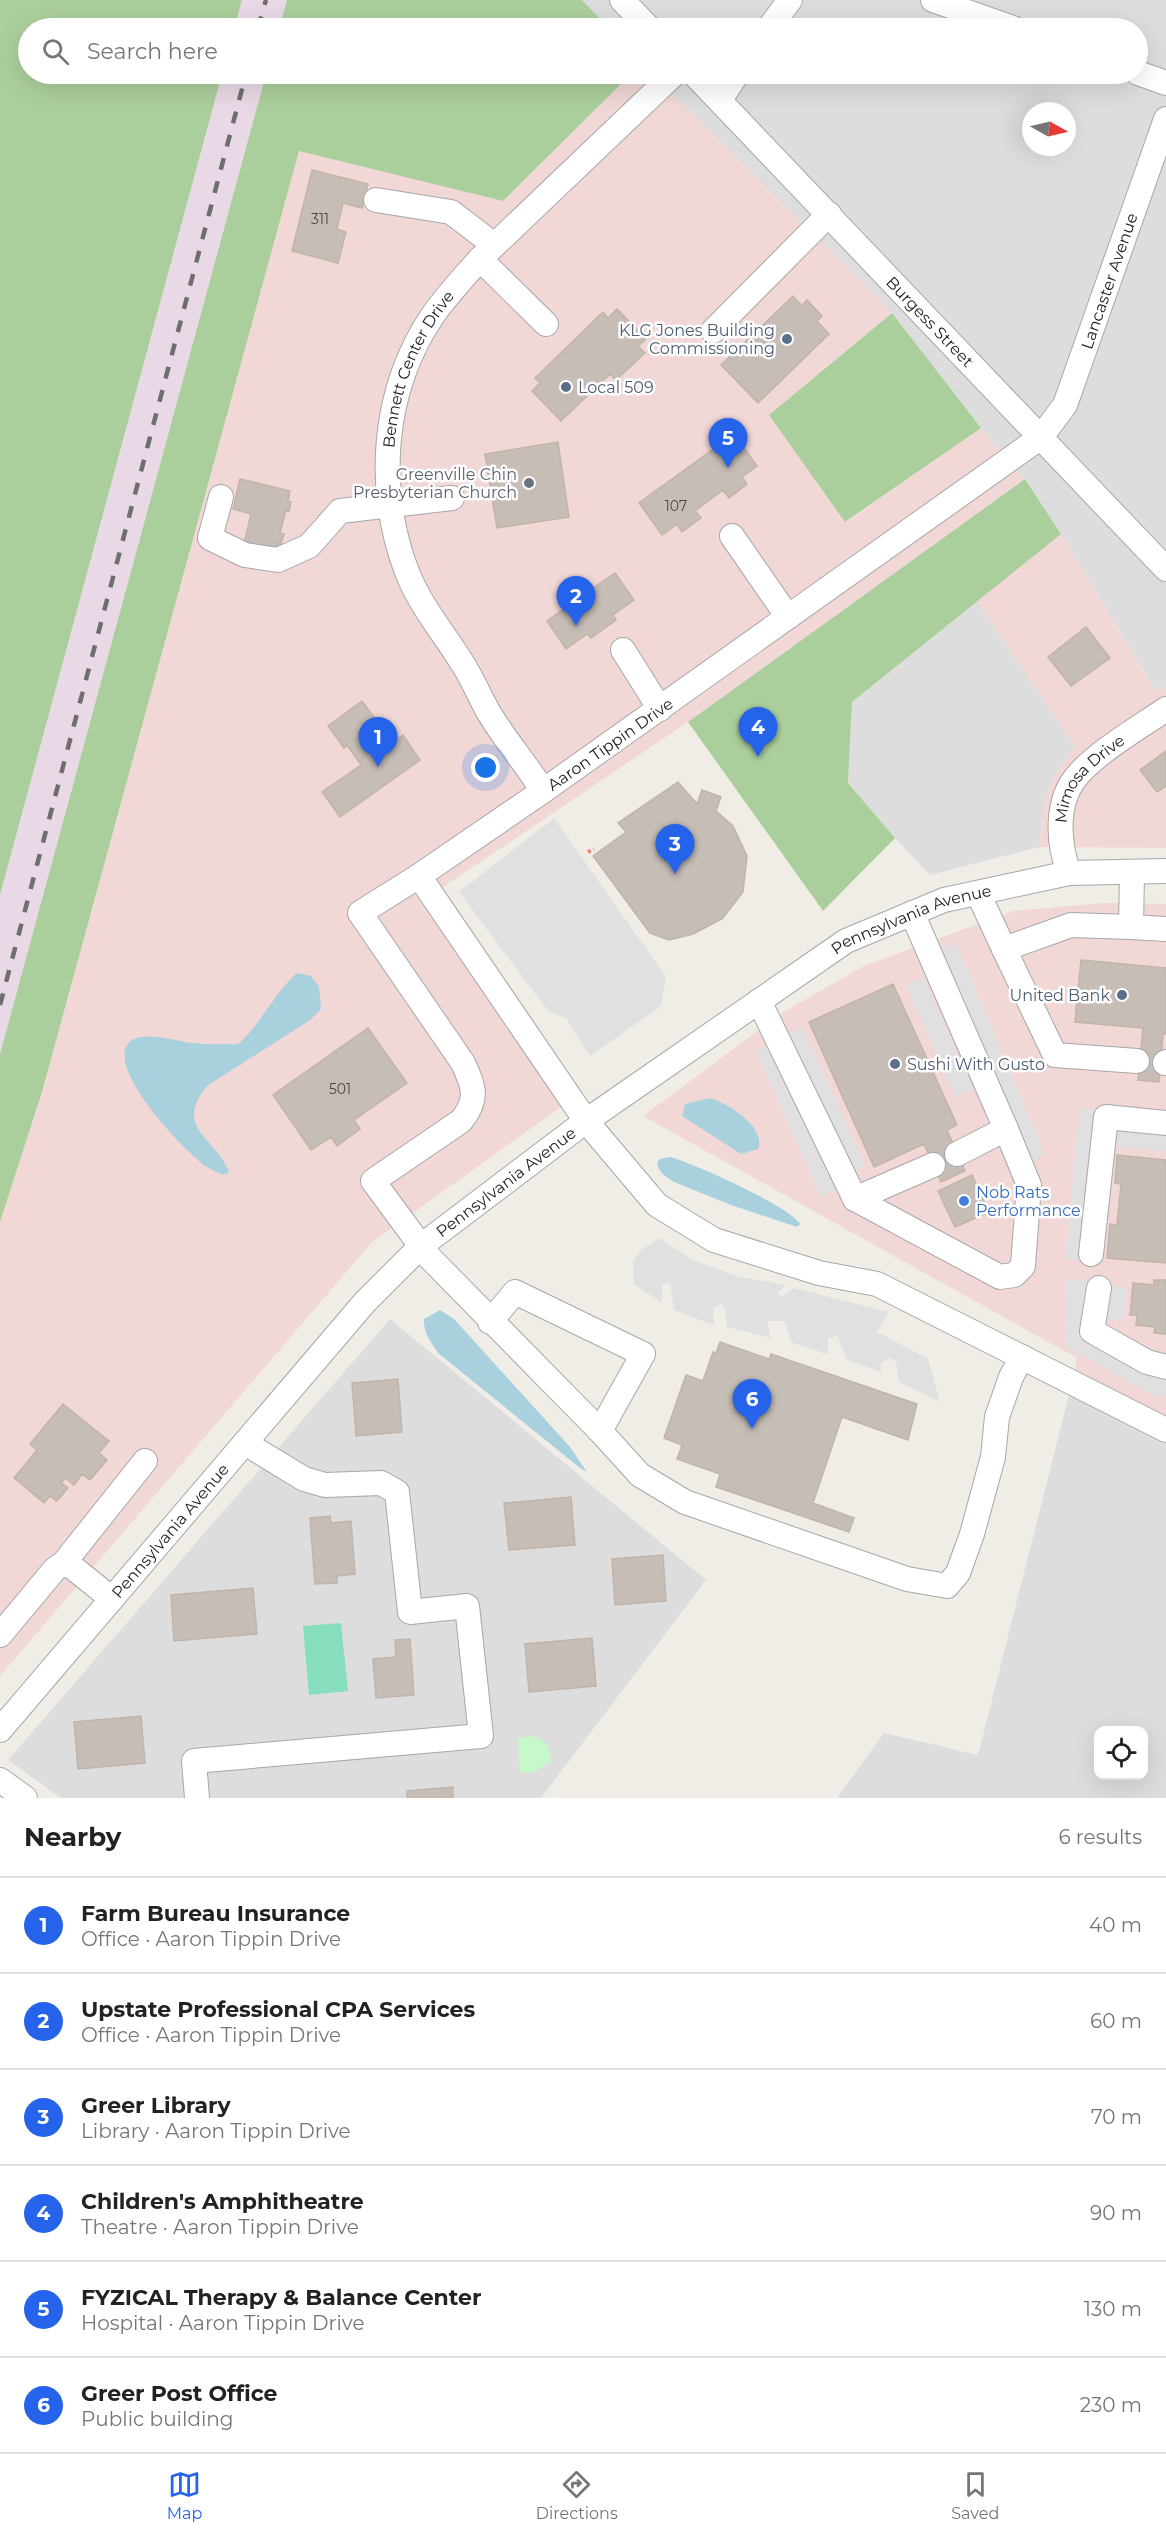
<!DOCTYPE html>
<html lang="en">
<head>
<meta charset="utf-8">
<style>
  :root { --surface:#fff; --page:#f6f6f6; --text:#222; --muted:#767676; --line:#e0e0e0; --accent:#2563eb }
  body { margin:0; font-family:Montserrat,sans-serif; background:var(--page); color:var(--text) }
  .controls { position:absolute; right:18px; bottom:18px; display:grid; overflow:hidden; border-radius:12px; box-shadow:0 6px 24px #0002 }
  .controls button { width:54px; height:54px; display:grid; place-items:center; padding:0; border:0; border-bottom:2px solid var(--line); background:var(--surface); color:var(--text); font:30px sans-serif }
  .compass { position:absolute; left:1022px; top:102px; width:54px; height:54px; border-radius:50%; background:var(--surface); box-shadow:0 6px 24px #0002; rotate:98deg }
  .you { position:absolute; left:486px; top:768px; width:21px; height:21px; margin:-15px; border:4px solid #fff; border-radius:50%; background:#1a73e8; box-shadow:0 0 0 9px #1a73e833 }
  .badge { display:grid; place-items:center; width:39px; height:39px; border-radius:50%; background:var(--accent); color:#fff; font-size:20px; font-weight:700 }
  .pin { position:absolute; translate:-50% -50px; filter:drop-shadow(0 2px 3px #0008) }
  .pin::after { content:''; position:absolute; top:32px; width:21px; height:18px; background:inherit; clip-path:polygon(0 0,100% 0,50% 100%) }
  .list { margin:0; padding:0; list-style:none }
  h2 { display:flex; justify-content:space-between; align-items:center; height:78px; margin:0; padding:0 24px; font-size:26px }
  h2 small { font-size:20px; font-weight:400; color:var(--muted) }
  .list li { display:grid; grid-template-columns:39px 1fr auto; gap:18px; align-items:center; box-sizing:border-box; height:96px; padding:0 24px; border-top:2px solid var(--line) }
  .list b { display:block; font-size:22px; white-space:nowrap }
  .list p { margin:0; font-size:20px; white-space:nowrap; color:var(--muted) }
  .list em { font-size:20px; font-style:normal; color:var(--muted) }
  .icon { flex:none; width:33px; height:33px; fill:none; stroke:currentColor; stroke-width:2; stroke-linecap:round; stroke-linejoin:round }
  .map { position:relative; flex:none; width:1166px; height:1798px; overflow:hidden }
  .search { position:absolute; background:var(--surface); box-shadow:0 6px 24px #0002; left:18px; right:18px; top:18px; height:66px; display:flex; align-items:center; gap:15px; box-sizing:border-box; padding:0 21px; border-radius:33px; color:var(--muted); font-size:22px }
  .sheet { height:654px; background:var(--surface) }
  nav { display:flex; justify-content:space-around; align-items:center; box-sizing:border-box; height:84px; border-top:2px solid var(--line); background:var(--surface); font-size:16px; color:var(--muted) }
  nav a { display:grid; justify-items:center; gap:3px }
  nav .on { color:var(--accent) }
  .map>svg:first-child { display:block }
</style>
</head>
<body>
<div class="map">
<svg width="1166" height="1798" viewBox="0 0 1166 1798">
  <rect width="100%" height="100%" fill="#f0ede7"/>
  <path fill="#dedddd" fill-rule="evenodd" d="M 582,0 L 1166,0 L 1166,687 L 1157,693 L 1061,534 L 1025,479 L 981,428 L 892,313 L 652,74 L 1138,74 L 1138,28 L 609,28 ZM 1031,111 L 1067,111 L 1067,147 L 1031,147 Z
    M 977,601 L 1075,747 L 1052,779 L 1042,814 L 1040,847 L 930,875 L 895,838 L 848,783 L 852,702 Z
    M 390,1319 L 706,1580 L 541,1798 L 61,1798 L 8,1760 Z
    M 1070,1391 L 1166,1445 L 1166,1798 L 837,1798 L 884,1733 L 978,1755 ZM 1098,1730 L 1144,1730 L 1144,1776 L 1098,1776 Z"/>
  <path fill="#f1d7d6" d="M 631,74 L 652,74 L 892,313 L 769,415 L 846,522 L 981,428 L 1025,479 L 688,722 L 443,887 L 582,1092 L 372,1242 L 0,1676 L 0,1222 L 42,1092 L 299,151 L 503,200 Z
    M 1061,534 L 1156,692 L 1166,687 L 1166,848 L 1040,847 L 1042,814 L 1052,779 L 1075,747 L 977,601 Z
    M 1104,903 L 1166,904 L 1166,1445 L 1070,1391 L 1077,1358 L 643,1116 L 780,1014 L 864,966 L 1013,911 Z"/>
  <path fill="#e9d9e6" d="M 242,0 L 287,0 L 279,28 L 234,28 Z
    M 222,74 L 266,74 L 0,1054 L 0,895 Z"/>
  <path fill="#abcf9c" d="M 0,0 L 242,0 L 234,28 L 28,28 L 28,74 L 222,74 L 0,895 Z
    M 287,0 L 582,0 L 609,28 L 279,28 Z
    M 266,74 L 631,74 L 503,201 L 299,151 L 42,1092 L 0,1222 L 0,1054 Z
    M 892,313 L 981,428 L 845,522 L 769,415 Z
    M 1025,479 L 1061,534 L 852,702 L 848,783 L 895,838 L 823,911 L 688,722 Z"/>
  <path fill="#c5f9c9" d="M 533,1736 L 542,1740 L 549,1748 L 551,1761 L 535,1771 L 520,1773 L 518,1738 Z"/>
  <path fill="#86debc" d="M 341,1623 L 348,1691 L 309,1695 L 303,1626 Z"/>
  <path fill="#e0e0e0" d="M 554,818 L 666,977 L 661,1006 L 590,1056 L 566,1018 L 548,1011 L 459,892 Z
    M 956,943 L 1045,1155 L 1030,1162 L 941,950 Z
    M 923,977 L 973,1089 L 956,1097 L 906,985 Z
    M 802,1027 L 865,1167 L 851,1173 L 789,1033 Z
    M 771,1044 L 836,1189 L 821,1197 L 756,1051 Z
    M 1080,1108 L 1166,1116 L 1166,1151 L 1115,1146 L 1103,1263 L 1065,1259 Z
    M 659,1238 L 691,1259 L 736,1276 L 786,1285 L 778,1293 L 782,1297 L 794,1288 L 889,1312 L 877,1332 L 928,1359 L 940,1402 L 899,1382 L 896,1361 L 889,1358 L 881,1363 L 881,1372 L 847,1360 L 837,1336 L 828,1338 L 828,1354 L 792,1343 L 784,1321 L 767,1321 L 771,1338 L 727,1327 L 725,1308 L 721,1304 L 713,1308 L 714,1325 L 674,1310 L 670,1283 L 662,1284 L 662,1303 L 634,1284 L 633,1262 L 640,1251 Z
    M 1066,1278 L 1127,1288 L 1124,1319 L 1109,1319 L 1107,1329 L 1166,1354 L 1166,1397 L 1155,1396 L 1065,1346 Z"/>
  <path fill="#a8d1dd" d="M 297,973 L 311,976 L 319,987 L 321,1009 L 310,1020 L 207,1086 C 172,1129 218,1139 229,1172 L 223,1175 C 218,1172 211,1170 207,1167 C 187,1154 95,1059 134,1039 C 147,1032 178,1041 192,1043 C 207,1045 223,1044 238,1044 C 262,1023 274,993 297,973 Z
    M 710,1098 C 727,1103 767,1127 758,1149 L 741,1154 L 682,1116 L 685,1104 Z
    M 670,1157 C 691,1162 791,1207 800,1224 L 797,1227 L 731,1205 L 674,1182 C 666,1177 659,1173 657,1163 L 660,1159 Z
    M 440,1310 L 454,1319 L 570,1447 L 587,1472 L 580,1468 L 438,1353 C 431,1342 423,1333 424,1319 Z"/>
  <path fill="#c5bdb6" stroke="#c2b4a9" stroke-width="1.5" d="M 312,170 L 368,184 L 362,208 L 343,203 L 337,229 L 346,232 L 338,263 L 292,251 Z
    M 793,296 L 802,306 L 807,300 L 822,316 L 817,321 L 829,334 L 758,403 L 721,365 Z
    M 617,309 L 646,339 L 638,346 L 645,353 L 616,380 L 610,374 L 561,421 L 532,391 L 540,383 L 535,378 L 603,312 L 608,318 Z
    M 734,434 L 757,466 L 742,477 L 747,484 L 729,498 L 723,490 L 695,511 L 701,518 L 682,532 L 677,524 L 662,535 L 639,503 Z
    M 558,442 L 569,517 L 497,528 L 485,454 Z
    M 240,479 L 290,491 L 288,501 L 291,502 L 289,511 L 286,510 L 280,533 L 284,534 L 281,544 L 278,543 L 276,552 L 244,544 L 251,514 L 233,509 Z
    M 615,573 L 634,600 L 613,615 L 616,620 L 591,638 L 587,634 L 566,649 L 547,621 L 568,606 L 565,602 L 590,584 L 593,588 Z
    M 1086,627 L 1110,658 L 1071,686 L 1048,657 Z
    M 362,701 L 377,721 L 372,725 L 387,746 L 403,735 L 420,760 L 340,817 L 322,792 L 361,765 L 347,745 L 344,748 L 328,726 Z
    M 1166,751 L 1166,786 L 1157,792 L 1140,770 Z
    M 678,782 L 697,804 L 702,790 L 721,797 L 716,811 L 733,826 L 747,856 L 743,892 L 722,919 L 693,934 L 669,940 L 650,933 L 593,856 L 626,832 L 618,823 Z
    M 1081,960 L 1166,968 L 1166,1034 L 1163,1034 L 1159,1082 L 1138,1080 L 1143,1028 L 1075,1022 Z
    M 893,984 L 957,1125 L 947,1130 L 965,1171 L 941,1182 L 924,1144 L 874,1167 L 809,1022 Z
    M 368,1028 L 407,1083 L 354,1120 L 360,1129 L 337,1146 L 331,1137 L 311,1150 L 273,1095 Z
    M 1117,1155 L 1166,1160 L 1166,1263 L 1107,1258 L 1110,1224 L 1117,1225 L 1121,1184 L 1115,1183 Z
    M 972,1175 L 989,1212 L 955,1227 L 938,1191 Z
    M 1154,1280 L 1166,1280 L 1166,1334 L 1154,1333 L 1155,1327 L 1136,1325 L 1137,1315 L 1130,1315 L 1133,1283 L 1154,1285 Z
    M 720,1342 L 769,1359 L 771,1354 L 917,1404 L 908,1440 L 842,1417 L 813,1503 L 854,1518 L 849,1532 L 716,1487 L 720,1474 L 677,1459 L 682,1445 L 664,1438 L 686,1375 L 703,1381 L 713,1352 L 716,1353 Z
    M 398,1379 L 402,1432 L 356,1436 L 352,1383 Z
    M 63,1404 L 109,1441 L 99,1453 L 107,1460 L 90,1480 L 82,1474 L 74,1485 L 65,1478 L 61,1483 L 68,1488 L 57,1501 L 50,1496 L 44,1503 L 14,1478 L 37,1450 L 30,1444 Z
    M 571,1497 L 575,1545 L 509,1550 L 504,1503 Z
    M 330,1516 L 331,1523 L 351,1521 L 355,1574 L 337,1576 L 337,1583 L 315,1584 L 310,1518 Z
    M 663,1555 L 666,1601 L 615,1605 L 612,1559 Z
    M 253,1588 L 257,1634 L 174,1641 L 171,1595 Z
    M 592,1638 L 596,1686 L 529,1692 L 525,1644 Z
    M 410,1639 L 414,1695 L 376,1698 L 373,1659 L 396,1657 L 395,1640 Z
    M 141,1716 L 145,1763 L 78,1769 L 74,1722 Z
    M 453,1787 L 453,1798 L 407,1798 L 407,1791 Z"/>
  <g fill="none" stroke-linecap="round" stroke-linejoin="round">
    <defs>
      <g id="minor">
        <path d="M 622,0 L 649,28"/>
        <path d="M 933,0 L 1013,28"/>
        <path d="M 769,28 L 790,0"/>
        <path d="M 1138,73 L 1166,83"/>
        <path id="s1" d="M 694,74 L 1166,569"/>
        <path d="M 720,100 L 737,74"/>
        <path d="M 1166,119 L 1065,405 L 1041,437 L 543,791 L 419,876 L 586,1121 L 657,1205 L 714,1240 L 819,1273 L 877,1284 L 1166,1430"/>
        <path d="M 376,200 L 451,212 L 494,245"/>
        <path d="M 480,259 L 546,324"/>
        <path d="M 713,331 L 829,214"/>
        <path d="M 221,497 L 210,538 L 245,555 L 278,560 L 309,546 L 340,511 L 452,498"/>
        <path d="M 732,536 L 788,617"/>
        <path d="M 623,650 L 660,709"/>
        <path id="s2" d="M 543,791 C 527,765 505,740 489,713 C 479,696 472,677 461,661 C 442,631 420,605 407,572 C 375,488 382,390 433,315 C 447,295 464,277 480,259 L 674,74"/>
        <path d="M 1132,872 L 1131,927 L 1166,929"/>
        <path id="s3" d="M 1069,873 C 1058,843 1055,802 1077,776 C 1097,752 1140,727 1166,709"/>
        <path d="M 419,876 L 360,913 L 463,1063 C 474,1087 479,1099 461,1121 L 373,1181 L 429,1257 L 600,1431 L 640,1475 L 685,1502 L 907,1579 L 947,1586 L 958,1573 L 972,1534 L 993,1457 L 997,1417 L 1011,1377 L 1022,1357"/>
        <path d="M 978,893 L 1004,949 L 1071,925 L 1131,927"/>
        <path d="M 912,913 L 1006,1129 L 957,1154"/>
        <path d="M 1004,949 L 1055,1055 L 1137,1061"/>
        <path d="M 759,1001 L 855,1199 L 933,1165"/>
        <path d="M 1165,1063 L 1166,1062"/>
        <path d="M 855,1199 L 1000,1277 L 1014,1275 L 1023,1266 L 1029,1185 L 1006,1129"/>
        <path d="M 1091,1254 L 1106,1117 L 1166,1123"/>
        <path d="M 1099,1288 L 1092,1331 L 1147,1362 L 1166,1367"/>
        <path d="M 490,1322 L 515,1292 L 643,1354 L 600,1431"/>
        <path d="M 63,1564 L 145,1461"/>
        <path d="M 0,1635 L 55,1569 L 63,1564 L 71,1566 L 112,1599"/>
        <path id="s4" d="M 0,1730 L 365,1302 L 421,1246 L 586,1121 L 846,941 L 944,900 L 1069,873 L 1166,871"/>
        <path d="M 0,1780 L 25,1798"/>
        <path d="M 197,1798 L 194,1761 L 481,1736 L 467,1606 L 410,1612 L 397,1492 L 381,1483 L 325,1485 L 304,1479 L 245,1443"/>
      </g>
    </defs>
    <use href="#minor" stroke="#a7a7a7" stroke-width="26"/>
    <path stroke="#f87e6f" stroke-width="4" stroke-dasharray="3 3" stroke-linecap="butt" d="M 588,852 L 594,849"/>
    <use href="#minor" stroke="#fff" stroke-width="24"/>
    <path stroke="#6e6e6e" stroke-width="4.5" stroke-dasharray="12 12" stroke-linecap="butt" d="M 258,28 L 266,0
      M 0,1005 L 246,74"/>
  </g>
  <g fill="#5c6f8a" stroke="#fff" stroke-width="2">
    <circle cx="787" cy="339" r="6"/>
    <circle cx="566" cy="387" r="6"/>
    <circle cx="1122" cy="995" r="6"/>
    <circle cx="895" cy="1064" r="6"/>
  </g>
  <circle fill="#6b7280" stroke="#fff" stroke-width="2" cx="529" cy="483" r="6"/>
  <circle fill="#3f7fe0" stroke="#fff" stroke-width="2" cx="964" cy="1201" r="6"/>
  <g text-anchor="middle" stroke-width="5" stroke-linejoin="round" paint-order="stroke">
    <g font-size="14" fill="#494746">
      <text x="320" y="224">311</text>
      <text x="676" y="511">107</text>
      <text x="340" y="1094">501</text>
    </g>
    <g font-size="16" fill="#202020" stroke="#fff">
      <text transform="translate(1109 281) rotate(-71)" y="6">Lancaster Avenue</text>
      <text dy="6" stroke="none"><textPath href="#s1" startOffset="342">Burgess Street</textPath></text>
      <text dy="6" stroke="none"><textPath href="#s2" startOffset="470">Bennett Center Drive</textPath></text>
      <text transform="translate(610 744) rotate(-35)" y="6">Aaron Tippin Drive</text>
      <text dy="6" stroke="none"><textPath href="#s3" startOffset="106">Mimosa Drive</textPath></text>
      <text dy="6" stroke="none"><textPath href="#s4" startOffset="1234">Pennsylvania Avenue</textPath></text>
      <text dy="6" stroke="none"><textPath href="#s4" startOffset="748">Pennsylvania Avenue</textPath></text>
      <text dy="6" stroke="none"><textPath href="#s4" startOffset="262">Pennsylvania Avenue</textPath></text>
    </g>
    <g font-size="16" fill="#4e5e75" stroke="#fff" text-anchor="end">
      <text x="775" y="336">KLG Jones Building<tspan x="775" dy="18">Commissioning</tspan></text>
      <text x="578" y="393" text-anchor="start">Local 509</text>
      <text x="1110" y="1001">United Bank</text>
      <text x="907" y="1070" text-anchor="start">Sushi With Gusto</text>
    </g>
    <g font-size="16" fill="#5b616d" stroke="#fff" text-anchor="end">
      <text x="517" y="480">Greenville Chin<tspan x="517" dy="18">Presbyterian Church</tspan></text>
    </g>
    <g font-size="16" fill="#366cbe" stroke="#fff" text-anchor="start">
      <text x="976" y="1198">Nob Rats<tspan x="976" dy="18">Performance</tspan></text>
    </g>
  </g>
</svg>
<div class="controls">
<button><svg class="icon" aria-label="locate" viewBox="0 0 24 24"><circle cx="12" cy="12" r="6"/><path d="M12 2v4M12 18v4M2 12h4M18 12h4"/></svg></button>
</div>
<svg class="compass" viewBox="-18 -18 36 36"><path d="M0-13l5 13h-10z" fill="#e53935"/><path d="M0 13l5-13h-10z" fill="#767676"/></svg>
<div class="you"></div>
<div class="pin badge" style="left:378px;top:767px">1</div>
<div class="pin badge" style="left:576px;top:626px">2</div>
<div class="pin badge" style="left:675px;top:874px">3</div>
<div class="pin badge" style="left:758px;top:757px">4</div>
<div class="pin badge" style="left:728px;top:468px">5</div>
<div class="pin badge" style="left:752px;top:1429px">6</div>
<div class="search"><svg class="icon" aria-label="search" viewBox="0 0 24 24"><circle cx="10" cy="10" r="6"/><path d="M15 15l6 6"/></svg>Search here</div>
</div>
<section class="sheet">
<h2>Nearby<small>6 results</small></h2>
<ul class="list">
<li><span class="badge">1</span><div><b>Farm Bureau Insurance</b><p>Office · Aaron Tippin Drive</p></div><em>40 m</em></li>
<li><span class="badge">2</span><div><b>Upstate Professional CPA Services</b><p>Office · Aaron Tippin Drive</p></div><em>60 m</em></li>
<li><span class="badge">3</span><div><b>Greer Library</b><p>Library · Aaron Tippin Drive</p></div><em>70 m</em></li>
<li><span class="badge">4</span><div><b>Children's Amphitheatre</b><p>Theatre · Aaron Tippin Drive</p></div><em>90 m</em></li>
<li><span class="badge">5</span><div><b>FYZICAL Therapy &amp; Balance Center</b><p>Hospital · Aaron Tippin Drive</p></div><em>130 m</em></li>
<li><span class="badge">6</span><div><b>Greer Post Office</b><p>Public building</p></div><em>230 m</em></li>
</ul>
</section>
<nav>
<a class="on"><svg class="icon" aria-label="map" viewBox="0 0 24 24"><path d="M3 6l6-2 6 2 6-2v14l-6 2-6-2-6 2zM9 4v14M15 6v14"/></svg>Map</a>
<a><svg class="icon" aria-label="directions" viewBox="0 0 24 24"><path d="M12 3l9 9-9 9-9-9zM9 14v-3h6M13 9l2 2-2 2"/></svg>Directions</a>
<a><svg class="icon" aria-label="saved" viewBox="0 0 24 24"><path d="M7 4h10v16l-5-4-5 4z"/></svg>Saved</a>
</nav>
</body>
</html>
